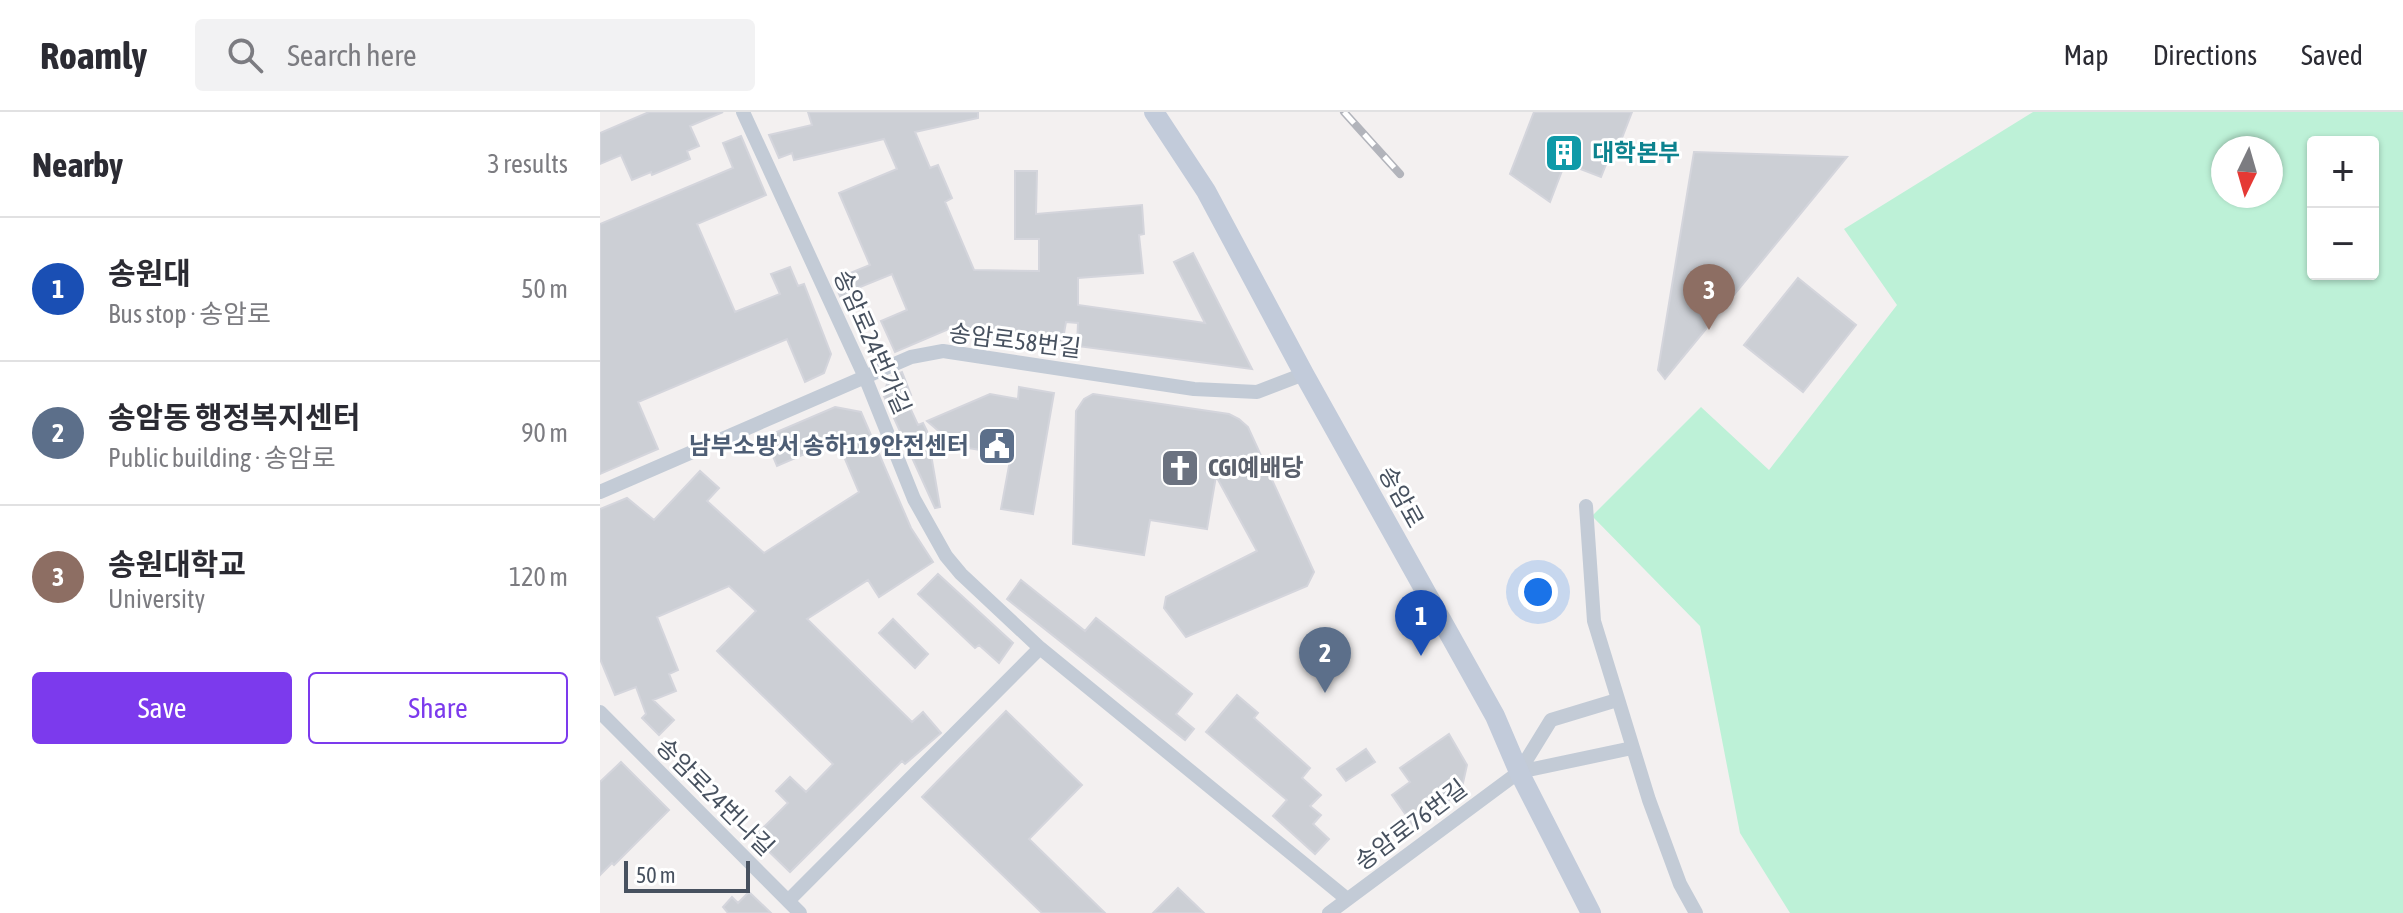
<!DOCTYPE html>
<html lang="en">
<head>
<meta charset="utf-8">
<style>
  :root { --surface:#fff; --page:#f2f2f3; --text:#2b2b33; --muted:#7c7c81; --line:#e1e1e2; --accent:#7c3aed }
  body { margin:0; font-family:"Asap Condensed","Noto Sans KR",sans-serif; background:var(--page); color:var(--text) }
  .controls { position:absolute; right:24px; top:24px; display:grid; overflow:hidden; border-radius:8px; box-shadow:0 2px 6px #0004 }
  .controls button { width:72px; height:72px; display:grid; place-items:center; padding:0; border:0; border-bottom:2px solid var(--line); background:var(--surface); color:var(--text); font:40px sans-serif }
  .compass { position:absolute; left:1611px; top:24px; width:72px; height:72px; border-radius:50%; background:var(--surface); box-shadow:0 2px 6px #0004; rotate:185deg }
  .scale { position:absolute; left:24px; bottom:20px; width:126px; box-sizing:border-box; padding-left:8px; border:4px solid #47515f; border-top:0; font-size:22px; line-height:28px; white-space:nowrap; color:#47515f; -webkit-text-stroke:6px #fff; paint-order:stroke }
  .you { position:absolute; left:938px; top:480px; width:28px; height:28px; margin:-20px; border:6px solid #fff; border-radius:50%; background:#1a73e8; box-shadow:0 0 0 12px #1a73e833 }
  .badge { display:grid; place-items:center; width:52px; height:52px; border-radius:50%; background:var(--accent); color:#fff; font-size:26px; font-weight:700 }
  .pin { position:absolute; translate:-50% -66px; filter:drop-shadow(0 2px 4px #0008) }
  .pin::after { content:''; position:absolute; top:42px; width:28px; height:24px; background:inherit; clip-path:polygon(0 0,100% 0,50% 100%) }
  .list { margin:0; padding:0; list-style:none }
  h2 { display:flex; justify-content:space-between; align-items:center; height:104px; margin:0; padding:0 32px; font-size:34px }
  h2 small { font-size:26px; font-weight:400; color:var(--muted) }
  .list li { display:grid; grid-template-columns:52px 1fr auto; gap:24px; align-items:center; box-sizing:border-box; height:144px; padding:0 32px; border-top:2px solid var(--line) }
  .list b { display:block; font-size:30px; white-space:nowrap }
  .list p { margin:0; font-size:26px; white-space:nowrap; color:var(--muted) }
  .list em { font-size:26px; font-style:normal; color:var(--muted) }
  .actions { display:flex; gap:16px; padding:24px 32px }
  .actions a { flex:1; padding:18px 0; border:2px solid var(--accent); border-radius:8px; text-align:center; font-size:28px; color:var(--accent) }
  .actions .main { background:var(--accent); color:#fff }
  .icon { flex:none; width:44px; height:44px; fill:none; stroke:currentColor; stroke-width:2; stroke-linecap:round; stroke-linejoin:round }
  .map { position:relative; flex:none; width:1803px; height:801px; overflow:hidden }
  header { display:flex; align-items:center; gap:48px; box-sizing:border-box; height:112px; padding:0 40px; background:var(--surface); border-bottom:2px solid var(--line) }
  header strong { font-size:38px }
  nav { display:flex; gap:44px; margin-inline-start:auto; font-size:28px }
  .search { width:560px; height:72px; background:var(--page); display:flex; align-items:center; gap:20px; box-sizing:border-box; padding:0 28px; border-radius:8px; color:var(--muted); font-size:30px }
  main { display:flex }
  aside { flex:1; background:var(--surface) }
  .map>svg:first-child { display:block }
</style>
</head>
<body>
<header>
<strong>Roamly</strong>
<div class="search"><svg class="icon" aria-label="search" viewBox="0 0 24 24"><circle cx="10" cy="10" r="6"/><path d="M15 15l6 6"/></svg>Search here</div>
<nav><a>Map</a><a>Directions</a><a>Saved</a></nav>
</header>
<main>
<aside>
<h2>Nearby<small>3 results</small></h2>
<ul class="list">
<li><span class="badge" style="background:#1a4fb4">1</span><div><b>송원대</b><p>Bus stop · 송암로</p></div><em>50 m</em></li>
<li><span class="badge" style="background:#5c6f8a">2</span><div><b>송암동 행정복지센터</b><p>Public building · 송암로</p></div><em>90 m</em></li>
<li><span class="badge" style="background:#8d6e63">3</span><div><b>송원대학교</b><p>University</p></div><em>120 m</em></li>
</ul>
<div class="actions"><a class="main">Save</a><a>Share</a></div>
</aside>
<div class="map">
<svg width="1803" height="801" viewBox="0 0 1803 801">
  <rect width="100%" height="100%" fill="#f3f0f0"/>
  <path fill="#bdf1d7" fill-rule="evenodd" d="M 1433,0 L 1803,0 L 1803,801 L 1190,801 L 1140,721 L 1100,514 L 992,404 L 1101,295 L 1169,358 L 1297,193 L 1244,117 ZM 1713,30 L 1773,30 L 1773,162 L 1713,162 ZM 1623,36 L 1671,36 L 1671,84 L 1623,84 Z"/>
  <path fill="#cccfd5" stroke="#d4d5dc" stroke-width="2" d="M 49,0 L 123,0 L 90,14 L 99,34 L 87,39 L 90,47 L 52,63 L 51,60 L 32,68 L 21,43 L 0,52 L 0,21 Z
    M 208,0 L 378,0 L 378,6 L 315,20 L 330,56 L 338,53 L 352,86 L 345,90 L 374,158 L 439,159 L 439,127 L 415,127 L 415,59 L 437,59 L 436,102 L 542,93 L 544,122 L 539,123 L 543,161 L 478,166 L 478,193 L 605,211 L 574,150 L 593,141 L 652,257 L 477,234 L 478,211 L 466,210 L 462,232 L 351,216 L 295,240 L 281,209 L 307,198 L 292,162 L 260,175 L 264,182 L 243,191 L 233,168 L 270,153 L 239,81 L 297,57 L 284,27 L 194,48 L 192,41 L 179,46 L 169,23 L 212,13 Z
    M 934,0 L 1032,0 L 1020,31 L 1015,30 L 1001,65 L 965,51 L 950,90 L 910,62 Z
    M 141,24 L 166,83 L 97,112 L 135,200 L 180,182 L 171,162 L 190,155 L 198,174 L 204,172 L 231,242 L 224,261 L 205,270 L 187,227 L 38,290 L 58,337 L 0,362 L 0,112 L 133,56 L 123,31 Z
    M 1094,40 L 1247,45 L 1065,267 L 1058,258 Z
    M 1198,166 L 1256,213 L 1203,280 L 1144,233 Z
    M 302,260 L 311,283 L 305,285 L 318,313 L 323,311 L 327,319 L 340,395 L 335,396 L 283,282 L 290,265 Z
    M 419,275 L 454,281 L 433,402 L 401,397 L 411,343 L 356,334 L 327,309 L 390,282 L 418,287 Z
    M 493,282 L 629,302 L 639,307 L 648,315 L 714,460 L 707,474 L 586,525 L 564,496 L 566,485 L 657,439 L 616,364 L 607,417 L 550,408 L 544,443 L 473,432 L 476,299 L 484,287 Z
    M 235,295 L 261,300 L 311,416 L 333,450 L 279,485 L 268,468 L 207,507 L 312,610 L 323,600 L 341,621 L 305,652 L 302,649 L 190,760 L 154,725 L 188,691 L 176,679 L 190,665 L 206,680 L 233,652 L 117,539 L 156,499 L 129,474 L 57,505 L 78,558 L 69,562 L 76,579 L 53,588 L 74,608 L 59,623 L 42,606 L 46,602 L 36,575 L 15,583 L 0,547 L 0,397 L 27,386 L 54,408 L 100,359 L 119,376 L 107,389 L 164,441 L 259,380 L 237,328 L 177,354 L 165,325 Z
    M 338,462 L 413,531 L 399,551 L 379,533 L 375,536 L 318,482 Z
    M 421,468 L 485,519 L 496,506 L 592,582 L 576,602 L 594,617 L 585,628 L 407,487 Z
    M 293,507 L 328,542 L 315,556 L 279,521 Z
    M 637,583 L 658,601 L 654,606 L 710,656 L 702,666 L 721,683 L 710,694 L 721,703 L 713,712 L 729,727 L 715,742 L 673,704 L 687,688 L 606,620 Z
    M 406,599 L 482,673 L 429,727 L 505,801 L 442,801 L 322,685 Z
    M 849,622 L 867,653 L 861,680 L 813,713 L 792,683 L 810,670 L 800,656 Z
    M 766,637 L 775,650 L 746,669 L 737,657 Z
    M 21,650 L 69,698 L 14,753 L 12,751 L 0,763 L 0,670 Z
    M 578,776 L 604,801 L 553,801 Z
    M 149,780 L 171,801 L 128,801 L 123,795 L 132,785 L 138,791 Z"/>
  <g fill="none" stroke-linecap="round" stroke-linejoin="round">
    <path stroke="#c3cbd6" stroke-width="14" d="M 143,0 L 265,265 L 314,387 L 346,444 L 361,462 L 440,536 L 747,787
      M 0,380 L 311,245 L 343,239 L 594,277 L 657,280 L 704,262
      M 986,394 L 994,509 L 1049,688 L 1080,772 L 1096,801
      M 0,600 L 200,801
      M 919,660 L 1032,636
      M 188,789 L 440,536
      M 729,801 L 919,660 L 951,608 L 1017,588"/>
    <path stroke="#c2cbda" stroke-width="20" d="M 554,0 L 606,79 L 704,262 L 895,604 L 919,660 L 991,801"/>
    <defs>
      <path id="rail" d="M 744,0 L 800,62"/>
    </defs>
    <use href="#rail" stroke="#b2b4bb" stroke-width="8"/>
    <use href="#rail" stroke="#fff" stroke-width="5" stroke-dasharray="15" stroke-linecap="butt"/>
  </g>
  <defs>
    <symbol id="building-square" viewBox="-11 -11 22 22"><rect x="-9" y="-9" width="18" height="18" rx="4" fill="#0f9aa8" stroke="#fff"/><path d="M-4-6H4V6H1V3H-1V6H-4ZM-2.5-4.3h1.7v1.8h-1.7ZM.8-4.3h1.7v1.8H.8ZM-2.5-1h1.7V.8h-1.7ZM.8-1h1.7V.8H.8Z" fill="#fff"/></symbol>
    <symbol id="civic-square" viewBox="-11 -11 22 22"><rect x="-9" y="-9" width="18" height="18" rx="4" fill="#5c6f8a" stroke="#fff"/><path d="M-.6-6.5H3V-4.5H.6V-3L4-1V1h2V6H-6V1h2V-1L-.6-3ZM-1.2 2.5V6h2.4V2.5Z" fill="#fff"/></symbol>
    <symbol id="church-square" viewBox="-11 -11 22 22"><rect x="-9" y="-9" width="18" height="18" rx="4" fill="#6b7280" stroke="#fff"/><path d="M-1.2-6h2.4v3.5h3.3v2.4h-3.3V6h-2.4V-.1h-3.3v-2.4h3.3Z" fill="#fff"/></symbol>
  </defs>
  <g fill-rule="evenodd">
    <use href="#building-square" x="942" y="19" width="44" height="44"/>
    <use href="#civic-square" x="375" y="312" width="44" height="44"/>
    <use href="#church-square" x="558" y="334" width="44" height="44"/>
  </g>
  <g text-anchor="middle" stroke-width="6" stroke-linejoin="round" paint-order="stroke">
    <g font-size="24" font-weight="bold" fill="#0d838f" stroke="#fff" text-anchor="start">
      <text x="992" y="49">대학본부</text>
    </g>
    <g font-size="24" fill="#47515f" stroke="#fff">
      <text transform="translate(415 229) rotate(7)" y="8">송암로58번길</text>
      <text transform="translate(272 230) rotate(66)" y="8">송암로24번가길</text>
      <text transform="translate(801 385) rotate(61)" y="8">송암로</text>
      <text transform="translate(115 685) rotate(45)" y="8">송암로24번나길</text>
      <text transform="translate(811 713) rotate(-37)" y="8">송암로76번길</text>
    </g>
    <g font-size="24" font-weight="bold" fill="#4e5e75" stroke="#fff" text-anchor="end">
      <text x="369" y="342">남부소방서 송하119안전센터</text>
    </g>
    <g font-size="24" font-weight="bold" fill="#5b616d" stroke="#fff" text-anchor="start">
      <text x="608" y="364">CGI예배당</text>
    </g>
  </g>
</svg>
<div class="controls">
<button>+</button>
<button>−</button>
</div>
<svg class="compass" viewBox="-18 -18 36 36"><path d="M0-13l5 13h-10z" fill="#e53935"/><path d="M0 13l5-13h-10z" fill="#7c7c81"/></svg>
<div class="scale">50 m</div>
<div class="you"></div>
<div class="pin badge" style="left:821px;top:544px;background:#1a4fb4">1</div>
<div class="pin badge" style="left:725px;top:581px;background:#5c6f8a">2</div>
<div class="pin badge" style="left:1109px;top:218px;background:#8d6e63">3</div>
</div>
</main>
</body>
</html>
